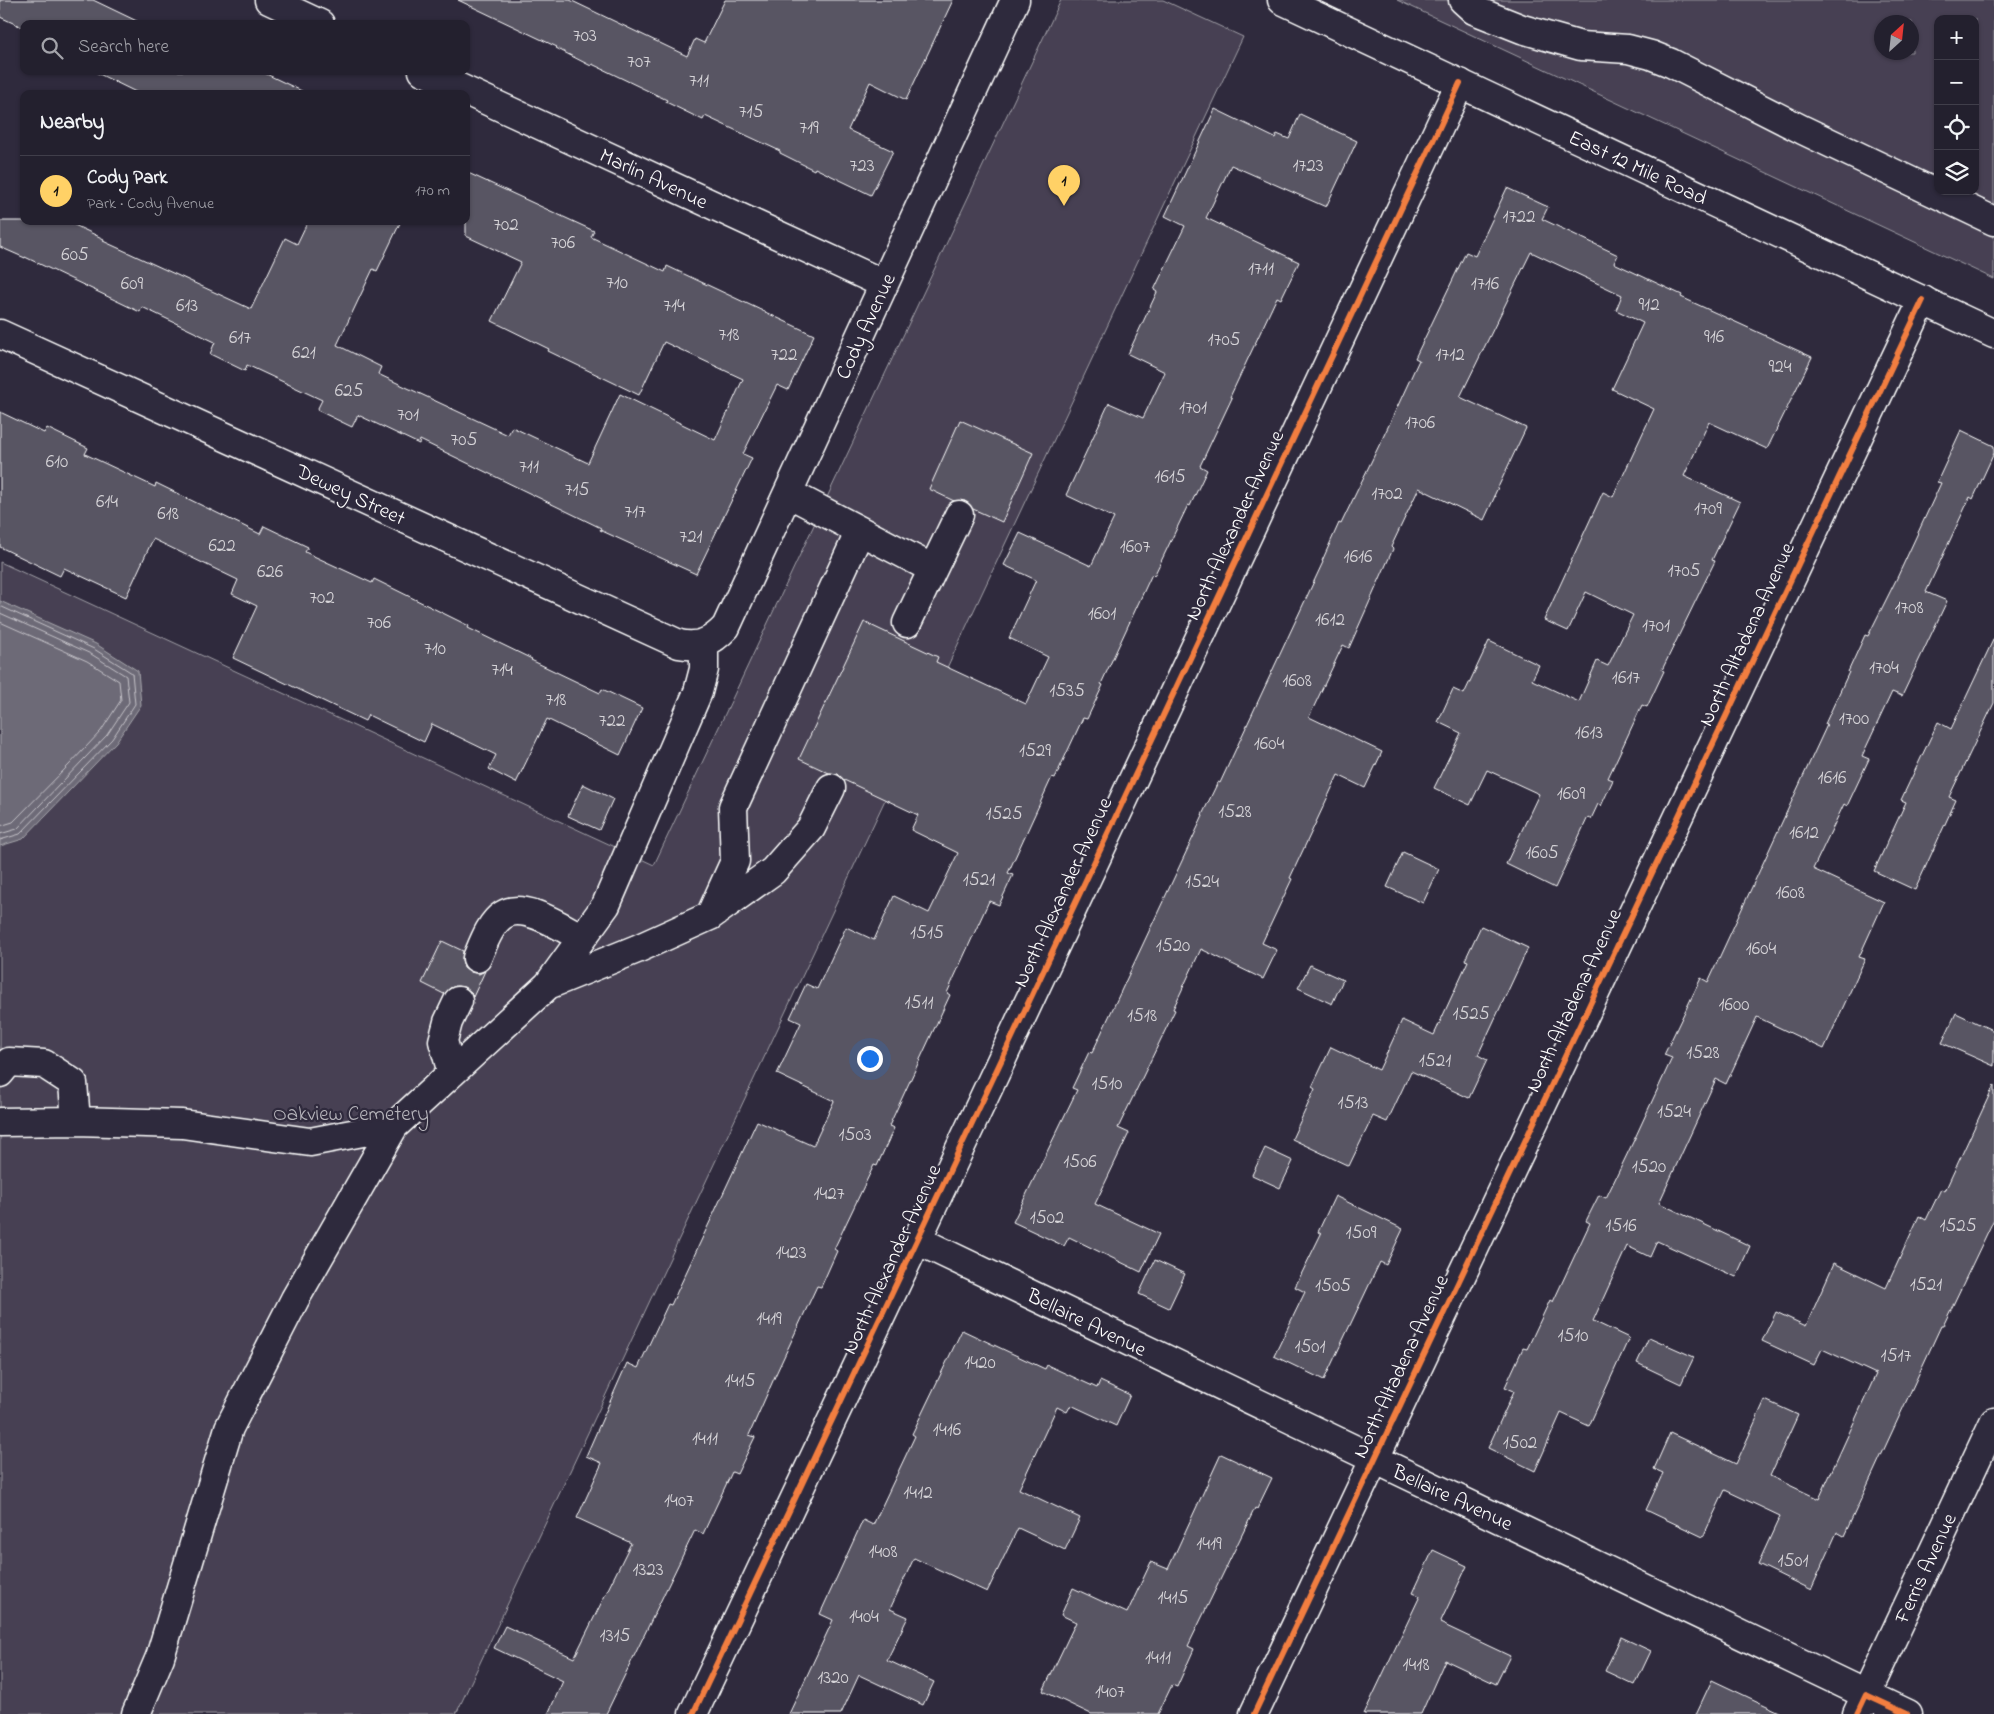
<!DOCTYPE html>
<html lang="en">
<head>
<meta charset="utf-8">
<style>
  :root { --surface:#23202e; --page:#2b2836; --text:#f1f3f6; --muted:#a3a3aa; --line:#403e4a; --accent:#ffd166 }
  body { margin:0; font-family:"Indie Flower",sans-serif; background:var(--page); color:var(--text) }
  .controls { position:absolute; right:15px; top:15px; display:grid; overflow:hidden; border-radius:10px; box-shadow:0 1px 4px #0004 }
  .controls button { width:45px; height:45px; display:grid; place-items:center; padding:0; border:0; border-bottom:1px solid var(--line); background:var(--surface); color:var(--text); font:25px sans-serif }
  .compass { position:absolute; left:1874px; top:15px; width:45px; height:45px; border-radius:50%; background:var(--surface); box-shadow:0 1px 4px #0004; rotate:27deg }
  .you { position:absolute; left:869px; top:1058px; width:18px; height:18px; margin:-12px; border:4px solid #fff; border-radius:50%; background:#1a73e8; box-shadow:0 0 0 8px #1a73e833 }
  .badge { display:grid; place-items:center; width:32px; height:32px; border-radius:50%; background:var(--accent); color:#111; font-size:16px; font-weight:700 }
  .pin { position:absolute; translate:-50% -41px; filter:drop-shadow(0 1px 2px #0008) }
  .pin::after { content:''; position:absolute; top:26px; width:18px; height:15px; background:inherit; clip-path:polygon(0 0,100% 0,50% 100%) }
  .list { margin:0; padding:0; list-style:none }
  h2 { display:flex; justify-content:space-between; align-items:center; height:65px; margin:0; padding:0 20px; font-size:21px }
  h2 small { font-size:16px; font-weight:400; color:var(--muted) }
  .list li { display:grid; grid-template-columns:32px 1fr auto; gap:15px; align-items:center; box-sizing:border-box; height:70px; padding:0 20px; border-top:1px solid var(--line) }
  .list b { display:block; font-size:19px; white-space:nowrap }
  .list p { margin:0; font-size:16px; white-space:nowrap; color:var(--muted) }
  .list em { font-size:16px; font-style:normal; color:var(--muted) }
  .icon { flex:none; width:28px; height:28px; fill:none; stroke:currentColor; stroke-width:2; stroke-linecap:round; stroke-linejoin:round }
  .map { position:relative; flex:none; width:1994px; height:1714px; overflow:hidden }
  .search { position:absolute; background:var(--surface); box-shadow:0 1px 4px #0004; left:20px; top:20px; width:450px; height:55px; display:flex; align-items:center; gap:12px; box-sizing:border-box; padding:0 18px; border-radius:10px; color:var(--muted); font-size:19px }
  .panel { position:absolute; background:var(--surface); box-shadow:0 1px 4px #0004; left:20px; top:90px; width:450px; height:135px; border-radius:10px }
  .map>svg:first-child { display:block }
</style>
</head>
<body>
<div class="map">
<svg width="1994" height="1714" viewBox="0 0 1994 1714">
  <rect width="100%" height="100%" fill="#2f2a3d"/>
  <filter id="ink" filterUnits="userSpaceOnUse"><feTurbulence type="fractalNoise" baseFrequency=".02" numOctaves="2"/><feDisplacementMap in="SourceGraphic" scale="10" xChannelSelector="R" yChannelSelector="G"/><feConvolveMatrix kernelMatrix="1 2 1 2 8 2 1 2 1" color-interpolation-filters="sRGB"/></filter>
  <g filter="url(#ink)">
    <path fill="#464152" stroke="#a2a0a8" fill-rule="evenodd" d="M 1061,0 L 1163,0 L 1243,37 L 456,1714 L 0,1714 L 0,562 L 654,865 Z
      M 1397,0 L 1994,0 L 1994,279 ZM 1938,19 L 1975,19 L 1975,191 L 1938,191 ZM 1882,22 L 1912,22 L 1912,52 L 1882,52 Z"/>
    <path fill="#6d6a77" stroke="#a7a6ad" d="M 0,601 L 96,644 L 138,671 L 141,705 L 116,742 L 23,839 L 0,846 Z"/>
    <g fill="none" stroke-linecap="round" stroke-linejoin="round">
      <path stroke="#c5c3c9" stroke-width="1" d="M 0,606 L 94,649 L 132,673 L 135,704 L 112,739 L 20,834 L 0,840
        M 0,613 L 91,654 L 126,676 L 129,702 L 107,735 L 17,829 L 0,834
        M 0,622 L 87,661 L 119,681 L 121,700 L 101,731 L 69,765 L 13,822 L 0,826"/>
    </g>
    <path fill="#595564" stroke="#fff" d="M 0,0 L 93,0 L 143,24 L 24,24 L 24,28 L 0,17 Z
      M 458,0 L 570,0 L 687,56 L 695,39 L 704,43 L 725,0 L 953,0 L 906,100 L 870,82 L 848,130 L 893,151 L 871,195 L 815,168 L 814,170 L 780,153 L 780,151 L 705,116 L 703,120 L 666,102 L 667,100 L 592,64 L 591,66 L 556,48 L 557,47 Z
      M 93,71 L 260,71 L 308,94 L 140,94 Z
      M 1215,109 L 1275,138 L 1277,134 L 1289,139 L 1300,114 L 1357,141 L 1326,207 L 1231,165 L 1206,218 L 1299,262 L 1281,299 L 1277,297 L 1230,397 L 1232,398 L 1200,466 L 1207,470 L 1190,506 L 1188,505 L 1154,576 L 1152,574 L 1101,684 L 1103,685 L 1087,719 L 1083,718 L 1055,778 L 1052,777 L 1008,873 L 1013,875 L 999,905 L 989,901 L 947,993 L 950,995 L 889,1126 L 894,1128 L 877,1166 L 874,1165 L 834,1249 L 837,1251 L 821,1287 L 817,1286 L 776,1374 L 749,1435 L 755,1437 L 737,1474 L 732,1472 L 703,1534 L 695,1530 L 606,1714 L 548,1714 L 563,1681 L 494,1648 L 505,1626 L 574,1658 L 631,1543 L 577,1518 L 602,1463 L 586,1456 L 627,1363 L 638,1368 L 668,1304 L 671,1305 L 757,1121 L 813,1146 L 834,1101 L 777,1074 L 801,1023 L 790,1018 L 806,984 L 817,989 L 846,927 L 874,940 L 894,896 L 929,913 L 958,853 L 911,830 L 918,815 L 844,780 L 838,774 L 829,773 L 799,759 L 864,622 L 938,657 L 936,662 L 1026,704 L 1048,657 L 1009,638 L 1036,580 L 1004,565 L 1020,533 L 1091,566 L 1114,518 L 1066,495 L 1109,403 L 1143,418 L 1165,372 L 1128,354 L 1157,292 L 1154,290 L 1185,226 L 1165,216 Z
      M 466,172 L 594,231 L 591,237 L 665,272 L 667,266 L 814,335 L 788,390 L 777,385 L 743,454 L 752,458 L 696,574 L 600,530 L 601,528 L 420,440 L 419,444 L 358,415 L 352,427 L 317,410 L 322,400 L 247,365 L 245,371 L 210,354 L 215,342 L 142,307 L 140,312 L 25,257 L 25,258 L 0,247 L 0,221 L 66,221 L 104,239 L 103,241 L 251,309 L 285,238 L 297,244 L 308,221 L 401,221 L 377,271 L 373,269 L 337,345 L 381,367 L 378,374 L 508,435 L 512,427 L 588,463 L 620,394 L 715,440 L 743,379 L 664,342 L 639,395 L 548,351 L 549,349 L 492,321 L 521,262 L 466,236 Z
      M 1507,188 L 1548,207 L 1542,219 L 1618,255 L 1614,263 L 1682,295 L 1681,297 L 1812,357 L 1767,449 L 1709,422 L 1684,476 L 1740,502 L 1712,560 L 1715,561 L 1662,670 L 1664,671 L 1647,707 L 1642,705 L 1608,778 L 1613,780 L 1601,806 L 1598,804 L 1591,819 L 1588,817 L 1555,888 L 1506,864 L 1539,794 L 1487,770 L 1470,805 L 1434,788 L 1461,733 L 1438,722 L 1453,689 L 1464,694 L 1489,641 L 1539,665 L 1532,680 L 1579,702 L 1597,661 L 1608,666 L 1633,615 L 1586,592 L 1568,631 L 1544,620 L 1603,492 L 1613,497 L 1654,409 L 1612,389 L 1643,323 L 1616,310 L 1622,295 L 1531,252 L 1460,397 L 1526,428 L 1494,496 L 1495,496 L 1484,520 L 1419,488 L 1391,547 L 1393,549 L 1349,648 L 1343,645 L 1309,717 L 1382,752 L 1365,788 L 1338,775 L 1290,878 L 1292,879 L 1262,943 L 1277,950 L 1263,979 L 1201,949 L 1173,1009 L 1175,1010 L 1118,1128 L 1129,1133 L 1095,1204 L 1159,1234 L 1141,1272 L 1069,1237 L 1064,1246 L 1013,1222 L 1077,1090 L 1072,1088 L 1089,1052 L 1092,1053 L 1203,816 L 1202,815 L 1218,782 L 1220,783 L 1323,562 L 1322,561 L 1339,523 L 1341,524 L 1388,427 L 1419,360 L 1415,358 L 1432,323 L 1466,252 L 1475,256 Z
      M 0,412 L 44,433 L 47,428 L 88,448 L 85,454 L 155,487 L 156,483 L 260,534 L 264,526 L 308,547 L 305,552 L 372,583 L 374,579 L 469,626 L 468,628 L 532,659 L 531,660 L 600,693 L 602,689 L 642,708 L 620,755 L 547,719 L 516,783 L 489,769 L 496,755 L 432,724 L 424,742 L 368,715 L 365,721 L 233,658 L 257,606 L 232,594 L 238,580 L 153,539 L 126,597 L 64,568 L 60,576 L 0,547 Z
      M 960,420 L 1033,453 L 1002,522 L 973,509 L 965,501 L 954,501 L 929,489 Z
      M 1961,430 L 1994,446 L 1994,453 L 1973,499 L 1970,497 L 1926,592 L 1947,601 L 1902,696 L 1892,692 L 1862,756 L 1869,759 L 1847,806 L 1844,804 L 1813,869 L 1884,902 L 1859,957 L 1865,959 L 1824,1049 L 1757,1017 L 1726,1084 L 1716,1079 L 1659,1203 L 1750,1246 L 1736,1277 L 1657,1241 L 1650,1257 L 1627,1246 L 1593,1321 L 1629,1338 L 1589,1426 L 1561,1413 L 1535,1471 L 1488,1448 L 1514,1391 L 1505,1387 L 1523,1348 L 1527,1349 L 1550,1300 L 1553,1302 L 1590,1223 L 1586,1221 L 1599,1195 L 1606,1198 L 1635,1138 L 1672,1058 L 1664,1055 L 1701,978 L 1708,982 L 1827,725 L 1825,724 L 1849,672 L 1848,672 L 1865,635 L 1868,636 L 1897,578 L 1941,483 L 1937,482 Z
      M 1994,638 L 1994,703 L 1949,797 L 1956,800 L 1915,890 L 1874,871 L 1906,802 L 1901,800 L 1938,722 L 1951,729 Z
      M 583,784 L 613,799 L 599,830 L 568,816 Z
      M 1403,852 L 1439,869 L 1423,903 L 1387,887 Z
      M 1481,926 L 1528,948 L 1478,1055 L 1487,1060 L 1469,1098 L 1411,1071 L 1387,1122 L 1373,1116 L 1349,1166 L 1292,1139 L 1315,1089 L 1312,1087 L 1331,1047 L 1379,1070 L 1402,1020 L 1434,1035 L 1468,961 L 1465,960 Z
      M 442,941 L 463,951 L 462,960 L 464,967 L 471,972 L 479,974 L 485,971 L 473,997 L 471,992 L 464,987 L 456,986 L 450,988 L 444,994 L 422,983 Z
      M 1310,965 L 1343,980 L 1332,1004 L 1298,988 Z
      M 1956,1013 L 1994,1031 L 1994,1066 L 1942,1043 Z
      M 1994,1085 L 1994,1219 L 1943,1326 L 1941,1326 L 1844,1536 L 1837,1532 L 1811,1590 L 1758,1564 L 1780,1516 L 1725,1490 L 1703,1537 L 1646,1510 L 1663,1473 L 1654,1469 L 1670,1433 L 1736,1464 L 1765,1400 L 1798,1415 L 1770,1476 L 1819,1499 L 1876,1374 L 1822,1349 L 1814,1365 L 1762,1341 L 1776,1312 L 1806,1326 L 1834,1263 L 1886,1288 L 1919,1216 L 1926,1220 L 1941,1189 L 1945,1191 Z
      M 1265,1148 L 1293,1161 L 1280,1188 L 1252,1175 Z
      M 1335,1196 L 1403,1229 L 1386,1265 L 1380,1262 L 1324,1380 L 1274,1356 L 1305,1292 L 1295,1287 L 1321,1234 L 1318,1232 Z
      M 1155,1260 L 1185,1274 L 1169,1308 L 1139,1294 Z
      M 962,1330 L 1045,1369 L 1047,1365 L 1097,1388 L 1100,1381 L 1130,1395 L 1116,1426 L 1071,1405 L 1067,1412 L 1057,1407 L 1019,1489 L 1080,1518 L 1065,1550 L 1018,1528 L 987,1592 L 914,1558 L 890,1609 L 908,1617 L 887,1660 L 934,1682 L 923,1705 L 859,1675 L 841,1714 L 789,1714 L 833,1620 L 820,1614 L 863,1520 L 873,1525 L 915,1436 L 912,1434 Z
      M 1649,1337 L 1694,1357 L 1681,1384 L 1637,1363 Z
      M 1221,1454 L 1272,1478 L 1257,1509 L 1255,1508 L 1188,1646 L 1194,1649 L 1177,1687 L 1172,1685 L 1158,1714 L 1091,1714 L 1043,1691 L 1076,1622 L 1061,1615 L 1073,1588 L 1127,1613 L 1151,1562 L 1168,1569 Z
      M 1433,1550 L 1467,1566 L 1440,1623 L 1510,1656 L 1496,1684 L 1445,1660 L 1421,1714 L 1364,1714 L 1420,1596 L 1413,1593 Z
      M 1621,1637 L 1651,1651 L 1635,1685 L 1605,1671 Z
      M 1712,1680 L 1784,1714 L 1696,1714 Z"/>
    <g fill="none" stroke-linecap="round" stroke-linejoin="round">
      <defs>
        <path id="minor" d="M 269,0 L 320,24
          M 1463,0 L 1474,10 L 1522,29 L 1553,38 L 1581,46 L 1628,49 L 1651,55 L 1671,63 L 1803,130 L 1994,221
          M 423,71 L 884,284
          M 0,334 L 679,644 C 699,648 712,642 726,627 L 1015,0
          M 788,493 L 933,569
          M 907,623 L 959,515
          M 710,916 L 735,861 L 733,807 L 860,531
          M 477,958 C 483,944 490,923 503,915 C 524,901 563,928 582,938
          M 548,985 L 637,949 L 710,916 L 773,871 L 811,828 L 831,788
          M 0,1073 L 9,1062 L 44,1064 L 73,1083 L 76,1121
          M 452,1073 L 443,1041 L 448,1022 L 458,1001
          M 0,1122 L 76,1121 L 182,1124 L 310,1142 L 394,1126 L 548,985 L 606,905 L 698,692 L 704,669 L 704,644
          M 917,1240 L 1907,1714
          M 136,1714 L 160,1657 L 229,1428 L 295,1299 L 394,1126
          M 693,1714 L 917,1240 L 1460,83
          M 1254,1714 L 1923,300
          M 1857,1714 L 1994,1422"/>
        <path id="major" d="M 1282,0 L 1994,334"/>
      </defs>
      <use href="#minor" stroke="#fff" stroke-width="31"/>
      <use href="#major" stroke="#fff" stroke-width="31"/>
      <use href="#minor" stroke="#2f2a3d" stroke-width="28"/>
      <use href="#major" stroke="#2f2a3d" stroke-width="28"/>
      <defs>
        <path id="cycleway" d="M 693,1714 L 917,1240 L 1460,83
          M 1254,1714 L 1923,300
          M 1857,1714 L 1866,1695 L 1907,1714"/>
      </defs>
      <use href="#cycleway" stroke="#2f2a3d" stroke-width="9"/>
      <use href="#cycleway" stroke="#f27e40" stroke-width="6"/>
    </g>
  </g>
  <g text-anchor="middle" stroke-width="4.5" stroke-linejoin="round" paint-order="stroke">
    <g font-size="19" fill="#d6d4d8">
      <text x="585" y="41">703</text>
      <text x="639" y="67">707</text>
      <text x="699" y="86">711</text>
      <text x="751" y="117">715</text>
      <text x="809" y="133">719</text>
      <text x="862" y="171">723</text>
      <text x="1308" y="171">1723</text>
      <text x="1519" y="222">1722</text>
      <text x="506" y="230">702</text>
      <text x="563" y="248">706</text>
      <text x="75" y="260">605</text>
      <text x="1261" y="274">1711</text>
      <text x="617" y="288">710</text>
      <text x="132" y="289">609</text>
      <text x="1485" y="289">1716</text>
      <text x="1649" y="310">912</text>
      <text x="187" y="311">613</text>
      <text x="674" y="311">714</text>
      <text x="729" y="340">718</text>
      <text x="1714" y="342">916</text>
      <text x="240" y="343">617</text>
      <text x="1224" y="345">1705</text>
      <text x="304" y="358">621</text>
      <text x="784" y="360">722</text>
      <text x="1450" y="360">1712</text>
      <text x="1780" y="372">924</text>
      <text x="349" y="396">625</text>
      <text x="1193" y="413">1701</text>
      <text x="408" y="420">701</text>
      <text x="1420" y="428">1706</text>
      <text x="464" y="445">705</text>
      <text x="57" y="467">610</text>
      <text x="529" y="472">711</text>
      <text x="1170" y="482">1615</text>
      <text x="577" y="495">715</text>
      <text x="1387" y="499">1702</text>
      <text x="107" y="507">614</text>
      <text x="1708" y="514">1709</text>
      <text x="635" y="517">717</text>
      <text x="168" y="519">618</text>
      <text x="691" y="542">721</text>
      <text x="222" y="551">622</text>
      <text x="1135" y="552">1607</text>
      <text x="1358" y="562">1616</text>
      <text x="1684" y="576">1705</text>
      <text x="270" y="577">626</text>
      <text x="322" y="603">702</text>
      <text x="1909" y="613">1708</text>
      <text x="1102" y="619">1601</text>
      <text x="1330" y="625">1612</text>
      <text x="379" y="628">706</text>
      <text x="1656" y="631">1701</text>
      <text x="435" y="654">710</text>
      <text x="1884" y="673">1704</text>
      <text x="502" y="675">714</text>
      <text x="1626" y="683">1617</text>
      <text x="1297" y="686">1608</text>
      <text x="1067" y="696">1535</text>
      <text x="556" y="705">718</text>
      <text x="1854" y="724">1700</text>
      <text x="612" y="726">722</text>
      <text x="1589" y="738">1613</text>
      <text x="1269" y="749">1604</text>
      <text x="1035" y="756">1529</text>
      <text x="1832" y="783">1616</text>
      <text x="1571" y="799">1609</text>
      <text x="1235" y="817">1528</text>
      <text x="1004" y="819">1525</text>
      <text x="1804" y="838">1612</text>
      <text x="1542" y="858">1605</text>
      <text x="979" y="885">1521</text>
      <text x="1202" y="887">1524</text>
      <text x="1790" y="898">1608</text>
      <text x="927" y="938">1515</text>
      <text x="1173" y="951">1520</text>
      <text x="1761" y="954">1604</text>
      <text x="919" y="1008">1511</text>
      <text x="1734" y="1010">1600</text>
      <text x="1471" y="1019">1525</text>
      <text x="1142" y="1021">1518</text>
      <text x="1703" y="1058">1528</text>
      <text x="1435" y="1066">1521</text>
      <text x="1107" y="1089">1510</text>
      <text x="1353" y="1108">1513</text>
      <text x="1674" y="1117">1524</text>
      <text x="855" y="1140">1503</text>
      <text x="1080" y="1167">1506</text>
      <text x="1649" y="1172">1520</text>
      <text x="829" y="1199">1427</text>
      <text x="1047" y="1223">1502</text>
      <text x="1621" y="1231">1516</text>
      <text x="1958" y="1231">1525</text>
      <text x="1361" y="1238">1509</text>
      <text x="791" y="1258">1423</text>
      <text x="1926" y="1290">1521</text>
      <text x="1333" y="1291">1505</text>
      <text x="769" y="1324">1419</text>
      <text x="1573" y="1341">1510</text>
      <text x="1310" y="1352">1501</text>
      <text x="1896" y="1361">1517</text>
      <text x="980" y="1368">1420</text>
      <text x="740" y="1386">1415</text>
      <text x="947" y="1435">1416</text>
      <text x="705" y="1444">1411</text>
      <text x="1520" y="1448">1502</text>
      <text x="918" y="1498">1412</text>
      <text x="679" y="1506">1407</text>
      <text x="1209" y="1549">1419</text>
      <text x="883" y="1557">1408</text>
      <text x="1793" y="1566">1501</text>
      <text x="648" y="1575">1323</text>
      <text x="1173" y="1603">1415</text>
      <text x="864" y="1622">1404</text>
      <text x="615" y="1641">1315</text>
      <text x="1158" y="1663">1411</text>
      <text x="1416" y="1670">1418</text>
      <text x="833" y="1683">1320</text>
      <text x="1110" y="1697">1407</text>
    </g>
    <g font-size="21" fill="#fff" stroke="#2f2a3d">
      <text transform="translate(1638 167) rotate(25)" y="7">East 12 Mile Road</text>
      <text transform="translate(654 178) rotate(25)" y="7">Marlin Avenue</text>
      <text transform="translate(865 326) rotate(-65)" y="7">Cody Avenue</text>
      <text transform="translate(351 494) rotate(25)" y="7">Dewey Street</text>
      <text transform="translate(1234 525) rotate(-65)" y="7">North Alexander Avenue</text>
      <text transform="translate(1746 634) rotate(-65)" y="7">North Altadena Avenue</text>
      <text transform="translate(1062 892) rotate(-65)" y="7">North Alexander Avenue</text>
      <text transform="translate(1573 1000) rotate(-65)" y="7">North Altadena Avenue</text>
      <text transform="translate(891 1259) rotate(-65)" y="7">North Alexander Avenue</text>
      <text transform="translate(1087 1322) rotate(26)" y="7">Bellaire Avenue</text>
      <text transform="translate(1400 1366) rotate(-65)" y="7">North Altadena Avenue</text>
      <text transform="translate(1453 1497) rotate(25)" y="7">Bellaire Avenue</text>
      <text transform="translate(1925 1568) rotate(-65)" y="7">Ferris Avenue</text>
    </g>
    <g font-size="21" fill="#b5b3ba" stroke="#2f2a3d">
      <text x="351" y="1120">Oakview Cemetery</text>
    </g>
  </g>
</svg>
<div class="controls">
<button>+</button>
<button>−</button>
<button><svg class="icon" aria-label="locate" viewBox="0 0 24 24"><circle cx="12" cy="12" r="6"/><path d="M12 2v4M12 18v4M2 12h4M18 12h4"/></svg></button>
<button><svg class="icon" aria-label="layers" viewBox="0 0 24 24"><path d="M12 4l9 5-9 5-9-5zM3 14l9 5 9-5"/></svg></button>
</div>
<svg class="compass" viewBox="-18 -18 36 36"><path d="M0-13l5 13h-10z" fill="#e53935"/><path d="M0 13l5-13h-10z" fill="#a3a3aa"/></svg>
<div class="you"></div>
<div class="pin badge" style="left:1064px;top:206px">1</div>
<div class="search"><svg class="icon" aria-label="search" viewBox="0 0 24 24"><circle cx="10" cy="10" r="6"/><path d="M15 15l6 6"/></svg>Search here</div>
<section class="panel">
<h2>Nearby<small></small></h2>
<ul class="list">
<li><span class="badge">1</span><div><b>Cody Park</b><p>Park · Cody Avenue</p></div><em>170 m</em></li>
</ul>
</section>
</div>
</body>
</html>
